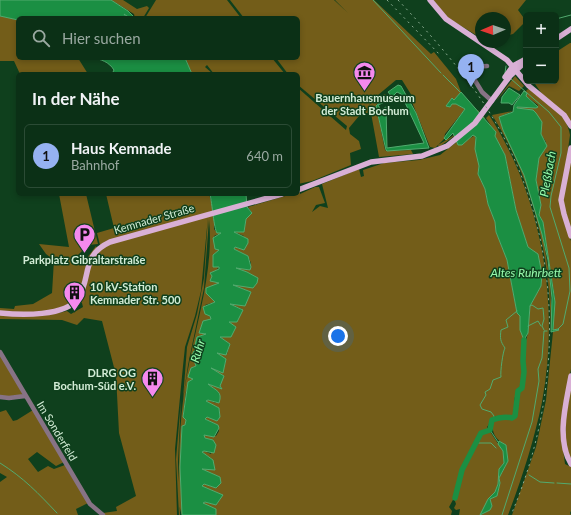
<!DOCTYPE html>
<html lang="de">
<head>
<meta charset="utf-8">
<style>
  :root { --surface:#0b3016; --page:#14381f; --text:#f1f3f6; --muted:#9aa9a1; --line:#2b4b35; --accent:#95b2f1 }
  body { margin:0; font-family:Lato,sans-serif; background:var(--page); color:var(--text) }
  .controls { position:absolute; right:12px; top:12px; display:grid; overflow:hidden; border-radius:6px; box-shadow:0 2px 6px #0003 }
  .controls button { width:36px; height:36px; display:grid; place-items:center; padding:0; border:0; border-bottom:1px solid var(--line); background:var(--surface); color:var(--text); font:20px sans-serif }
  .compass { position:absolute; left:475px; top:12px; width:36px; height:36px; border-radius:50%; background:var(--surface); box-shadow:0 2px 6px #0003; rotate:268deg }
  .you { position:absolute; left:338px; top:336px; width:14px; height:14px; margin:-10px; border:3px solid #fff; border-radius:50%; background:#1a73e8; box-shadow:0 0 0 6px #1a73e833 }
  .badge { display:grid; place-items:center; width:26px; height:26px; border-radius:50%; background:var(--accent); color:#111; font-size:13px; font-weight:700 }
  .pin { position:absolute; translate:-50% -33px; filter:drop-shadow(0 1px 2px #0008) }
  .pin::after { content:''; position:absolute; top:21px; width:14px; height:12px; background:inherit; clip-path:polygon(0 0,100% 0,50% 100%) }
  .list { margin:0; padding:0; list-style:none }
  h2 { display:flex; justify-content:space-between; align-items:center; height:52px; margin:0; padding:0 16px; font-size:17px }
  h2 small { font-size:13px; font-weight:400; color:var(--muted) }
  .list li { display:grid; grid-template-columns:26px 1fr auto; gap:12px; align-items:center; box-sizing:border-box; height:64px; margin:0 8px 8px; padding:0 8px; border:1px solid var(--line); border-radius:6px }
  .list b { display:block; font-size:15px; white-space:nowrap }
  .list p { margin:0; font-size:13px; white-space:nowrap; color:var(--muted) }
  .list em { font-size:13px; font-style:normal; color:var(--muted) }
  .icon { flex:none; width:22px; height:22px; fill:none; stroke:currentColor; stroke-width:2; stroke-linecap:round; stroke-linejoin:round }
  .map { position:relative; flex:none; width:571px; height:515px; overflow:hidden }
  .search { position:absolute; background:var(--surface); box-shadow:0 2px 6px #0003; left:16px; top:16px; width:284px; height:44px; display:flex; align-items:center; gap:10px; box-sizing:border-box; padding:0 14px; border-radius:6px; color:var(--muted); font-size:15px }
  .panel { position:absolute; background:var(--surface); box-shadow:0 2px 6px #0003; left:16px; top:72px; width:284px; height:124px; border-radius:6px }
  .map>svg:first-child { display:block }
</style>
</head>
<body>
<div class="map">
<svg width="571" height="515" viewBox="0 0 571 515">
  <rect width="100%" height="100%" fill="#0f401d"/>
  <path fill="#735d19" d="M 111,0 L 123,0 L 137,9 L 147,6 L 149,8 L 143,18 L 135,18 L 134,14 Z
    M 156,0 L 227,0 L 241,18 L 145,18 Z
    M 230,0 L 334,0 L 348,13 L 335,0 L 374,0 L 431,54 L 434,52 L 456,79 L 461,92 L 454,100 L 452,98 L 446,106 L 450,107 L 452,104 L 456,104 L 465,109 L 445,134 L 444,139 L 438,145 L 456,134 L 478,110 L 479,112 L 464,129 L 439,147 L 438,145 L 435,148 L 430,147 L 410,97 L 412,96 L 402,80 L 396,80 L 372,100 L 369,105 L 376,99 L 385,94 L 388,99 L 385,98 L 376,105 L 385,150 L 387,151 L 411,150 L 413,154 L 379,157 L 371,113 L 366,113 L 364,110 L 349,128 L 350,134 L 359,141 L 361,149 L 350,153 L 351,165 L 312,181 L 298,184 L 298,88 L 346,130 L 347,126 L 298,85 L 298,74 L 288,74 L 276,58 L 298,58 L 298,18 L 244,18 Z
    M 433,0 L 526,0 L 518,10 L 526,21 L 513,34 L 505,36 L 505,18 L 481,18 L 481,38 L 448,18 Z
    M 0,16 L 18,20 L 18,58 L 78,58 L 88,74 L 20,74 L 14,61 L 0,61 Z
    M 570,43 L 571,43 L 571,123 L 542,94 L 533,81 L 556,81 L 556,52 Z
    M 185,58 L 272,58 L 285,74 L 214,74 L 207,65 L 205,67 L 213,74 L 192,74 Z
    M 515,76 L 524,86 L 519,91 L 509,86 L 496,101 Z
    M 529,88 C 545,101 567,113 570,135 L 560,206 L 571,241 L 571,369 L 567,390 L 563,449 L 565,464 L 571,467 L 571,511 L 570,513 L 571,515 L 512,515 L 536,447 L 546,400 L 553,332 L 556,331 L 553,330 L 555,299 L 543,222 L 539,215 L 540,202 L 536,180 L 539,158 L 544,150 L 546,142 L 541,134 L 542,127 L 532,110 L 517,109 L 517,107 L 536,108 L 538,105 L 526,96 L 527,93 L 526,91 Z
    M 513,111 L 499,117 L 503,130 L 524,175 L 541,226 L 550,280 L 552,331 L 551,331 C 550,255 533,179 492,115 Z
    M 489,115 C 543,198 560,306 542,402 C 534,441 522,478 508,515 L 481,515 L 490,510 L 492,506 L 490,499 L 497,496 L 500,483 L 499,478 L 508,461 L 506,445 C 495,440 491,432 493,420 L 506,417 L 514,418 L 517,413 L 516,406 L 518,392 L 522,388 L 525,372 L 525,344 L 528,333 L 530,306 L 541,286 L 542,274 L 533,252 L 528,247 L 516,210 L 505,155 L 495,136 L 495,132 L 486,118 Z
    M 483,116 L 485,118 L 457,145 L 461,144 L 475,135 L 479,166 L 478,174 L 485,189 L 488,204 L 495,222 L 496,232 L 507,260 L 517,313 L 520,316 L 520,330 L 524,340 L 522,368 L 524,373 L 521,387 C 512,393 515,406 514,416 L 495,416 L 487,427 L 503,451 L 504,463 L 499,469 L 498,484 L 495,492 L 488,499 L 484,509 L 480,515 L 459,515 L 460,509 L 456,510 L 454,508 L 456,504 L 454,498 L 449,507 L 452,511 L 451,515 L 216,515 L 216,509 L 203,504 L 205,502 L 216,505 L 221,498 L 202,486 L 204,484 L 217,488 L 220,477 L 201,469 L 206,469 L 213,460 L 202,452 L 204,451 L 211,454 L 213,440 L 205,438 L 204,435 L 216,436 L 219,431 L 218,425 L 205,419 L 207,417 L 218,420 L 220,414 L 219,408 L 206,402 L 208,400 L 216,403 L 208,384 L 218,387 L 223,376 L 211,368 L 223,372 L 226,360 L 217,353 L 227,354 L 230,344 L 220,337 L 232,325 L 229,322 L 237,322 L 242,309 L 230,304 L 239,305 L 251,292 L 233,285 L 247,272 L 237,269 L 236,267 L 250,270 L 251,263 L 248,256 L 234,249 L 235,247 L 240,249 L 244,236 L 235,232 L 244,232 L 246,219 L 252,213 L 248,207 L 292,194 L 298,194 L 300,192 L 300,194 L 315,187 L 319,187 L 325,203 L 316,205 L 312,212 L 320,206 L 328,208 L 322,184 L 359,169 L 361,177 L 364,176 L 363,170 L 384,163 L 419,160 L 440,155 L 458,141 Z
    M 571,155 L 571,231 L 562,198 Z
    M 59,194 L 86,194 L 98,244 L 88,245 L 77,256 L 78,262 L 84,262 L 96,246 L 97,249 C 83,266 87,269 81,288 C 71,317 24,313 0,312 L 0,308 L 14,309 L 15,306 L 33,304 L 52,293 L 54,260 L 46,254 L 39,244 L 69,247 Z
    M 106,194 L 209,194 L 214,210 L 208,217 L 214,215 L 214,229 L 217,233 L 221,233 L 214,236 L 219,250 L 213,257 L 213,267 L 219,266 L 211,279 L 219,283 L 217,285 L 206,288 L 208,295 L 215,302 L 205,305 L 211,319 L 206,334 L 201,336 L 202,350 L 194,351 L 196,366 L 193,367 L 192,379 L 194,379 L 186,391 L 183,416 L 186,420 L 185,425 L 182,426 L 180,467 L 182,515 C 177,504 179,483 179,470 C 179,435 182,398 189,364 C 198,317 214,267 209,219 L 204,288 L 188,365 L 183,399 L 187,347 L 197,314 L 204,278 L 208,217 L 201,291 L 195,316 L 185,347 L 183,366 L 175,449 L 177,515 L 105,515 L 103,513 L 117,511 L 116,507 L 136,496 L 119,433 L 116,375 L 102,321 L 84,318 L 77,325 L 62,320 L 0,319 L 0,315 L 59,313 L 67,311 L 71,314 L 83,307 L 82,303 L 79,301 L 92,260 L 101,249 L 97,233 L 114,228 Z
    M 0,354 L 22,392 L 22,395 L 0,397 Z
    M 571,384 L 571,461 L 565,446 L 566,415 Z
    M 181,400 L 178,462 L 180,515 L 179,515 L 176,459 Z
    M 6,410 L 13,421 L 17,420 L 33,410 L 64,462 L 56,466 L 37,452 L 28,459 L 38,472 L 48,466 L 54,469 L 65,465 L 88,503 L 76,509 L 78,515 L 0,515 L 0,482 L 7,477 L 0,473 L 0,412 Z"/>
  <path fill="#1b8f43" stroke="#52ab6f" d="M 0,0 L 111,0 L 128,11 L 135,18 L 130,18 L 124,14 L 127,18 L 18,18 L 18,20 L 0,16 Z
    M 92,58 L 185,58 L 192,74 L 112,74 L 114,70 C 109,62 101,59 92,58 Z
    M 398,85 L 401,86 L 416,113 L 429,148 L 387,151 L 386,150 L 376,106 L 385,98 L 389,100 L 378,105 L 381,110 L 386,107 L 387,148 L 424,143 L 401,94 L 397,92 L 392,97 L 388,92 Z
    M 509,88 L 520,95 L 512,105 L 509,103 L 501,103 L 502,97 Z
    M 524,91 L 527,93 L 526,96 L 538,107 L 536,108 L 517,107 L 517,108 L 533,110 L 536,113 L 542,122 L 541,134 L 547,146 L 539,158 L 536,180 L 541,205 L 539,215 L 543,222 L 555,302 L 553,330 L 558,329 L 559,330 L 551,332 L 552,298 L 548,260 L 542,234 L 524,175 L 503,130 L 499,117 L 513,112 L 514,105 Z
    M 461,92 L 496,132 L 495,136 L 505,155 L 516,210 L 528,247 L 538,254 L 542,274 L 541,286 L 530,306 L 528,333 L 524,340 L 520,330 L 520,316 L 517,313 L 507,260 L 496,232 L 495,222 L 488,204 L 485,189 L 478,174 L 479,166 L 475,149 L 476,137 L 473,135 L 462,145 L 458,145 L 453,133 L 446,140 L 444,138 L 465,109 L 456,104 L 452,104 L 450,107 L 446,106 L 452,98 L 454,100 Z
    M 210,194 L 246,194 L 247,207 L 252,213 L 246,219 L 244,232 L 234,232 L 248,239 L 248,243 L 244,250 L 235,247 L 234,249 L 248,256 L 251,267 L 250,270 L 236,268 L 247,272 L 258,278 L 257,283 L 253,288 L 233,285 L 251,292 L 245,306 L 230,304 L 243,310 L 237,322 L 229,322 L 236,327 L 231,337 L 220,337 L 230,344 L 226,355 L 217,353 L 226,359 L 223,373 L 211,368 L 224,376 L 220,386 L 222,389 L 208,384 C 216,391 223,391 219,403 L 208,400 L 206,401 L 219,408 L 220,417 L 217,421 L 207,417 L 205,419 L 218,425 L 219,428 L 214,437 L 204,435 L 205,438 L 213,440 L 216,445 L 214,453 L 204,451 L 202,452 L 213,460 L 215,470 L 202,469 L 220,477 L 221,483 L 216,488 L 204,484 L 202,486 L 223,495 L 216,505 L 205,502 L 203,503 L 216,509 L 216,515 L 182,515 L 180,467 L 182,426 L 185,425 L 186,420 L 183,417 L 188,382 L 193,379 L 188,377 L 191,368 L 196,366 L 192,355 L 194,351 L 202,350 L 195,345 L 197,337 L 206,334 L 199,333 L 203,321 L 211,319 L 210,316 L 205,314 L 203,307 L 215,302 L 206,293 L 206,288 L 219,283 L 210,281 L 212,276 L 210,273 L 219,269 L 219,267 L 213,267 L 213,255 L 219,250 L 215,249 L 213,238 L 221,233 L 217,233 C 214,229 212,203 210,194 Z
    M 499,441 L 506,445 L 508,461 L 499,478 L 500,483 L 497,496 L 490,499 L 492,506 L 490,510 L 480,515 L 488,499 L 495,492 L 498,484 L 499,469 L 504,463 L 503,451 L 498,444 Z"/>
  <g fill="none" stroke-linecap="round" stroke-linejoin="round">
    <path stroke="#52ab6f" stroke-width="1" d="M 373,0 L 441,73
      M 556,19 L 571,15
      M 524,41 L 526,39
      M 505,73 L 506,66
      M 443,75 L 460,92
      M 511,79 L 549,112 L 561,127 L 561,153 L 551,196 L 550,207 L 569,268 L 570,291 L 563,324 L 558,329
      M 530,306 L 532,305 L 538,309 L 543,308 L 544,319 L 542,326 L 544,330
      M 528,326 L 538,321 L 541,326
      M 494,419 L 494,416 L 491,412 L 482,409 L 480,405 L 486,395 L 485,392 L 490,389 L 493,380 L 501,377 C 500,372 503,351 505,348 C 500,341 500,338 501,330 L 508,327 L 506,320 L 517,311
      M 490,430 L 498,442
      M 477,443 L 491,443 L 496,448
      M 0,463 C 24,478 38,493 57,513
      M 529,475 L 540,482 L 554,483
      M 557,483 L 571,484
      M 502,515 L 532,422 L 539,381 L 538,369 L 542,358 L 544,331 L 547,331"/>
    <path stroke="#1b8f43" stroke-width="5.5" d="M 455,498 L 462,470 L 481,433 L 490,430 L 492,420 C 499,417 504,416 512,418 L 515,416 L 518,391 L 522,388 L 524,372 L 523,361 L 524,340"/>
    <path stroke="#877385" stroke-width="4.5" d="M 487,66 L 475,67 L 471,74 L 482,92 L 492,101
      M 0,352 L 90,504 L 103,515
      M 0,397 L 9,398 L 25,396"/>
    <path stroke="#d9b0d5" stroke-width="5.5" d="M 430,0 L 446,19 L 507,60 L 529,86 L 564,115 L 571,126
      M 556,39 L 571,29
      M 505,77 L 513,66 L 526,59
      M 571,148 L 561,200 L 564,214 L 571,236
      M 298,190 L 371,162 L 422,156 L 447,146 L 475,123 L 510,76 L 526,61
      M 0,313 C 20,315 66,317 78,298 C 92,278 80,256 110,242 L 282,194
      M 571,376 C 566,404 556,438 571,464"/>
    <path stroke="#8aac91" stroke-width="1" stroke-dasharray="2 4" stroke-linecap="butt" d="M 387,0 L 441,56
      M 398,0 C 432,36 473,82 497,125 C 565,244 564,391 511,515"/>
  </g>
  <defs>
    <symbol id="museum-pin" viewBox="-11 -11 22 30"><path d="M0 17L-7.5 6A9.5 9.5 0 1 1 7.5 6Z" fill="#f589ee" stroke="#0f401d"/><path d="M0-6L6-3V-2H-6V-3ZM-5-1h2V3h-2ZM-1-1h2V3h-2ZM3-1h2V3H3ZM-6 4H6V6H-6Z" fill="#111"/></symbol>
    <symbol id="parking-pin" viewBox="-11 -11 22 30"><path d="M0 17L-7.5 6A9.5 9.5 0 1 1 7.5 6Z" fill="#f589ee" stroke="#0f401d"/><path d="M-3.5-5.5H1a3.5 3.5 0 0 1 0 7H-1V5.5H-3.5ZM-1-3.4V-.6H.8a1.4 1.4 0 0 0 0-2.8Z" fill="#111"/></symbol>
    <symbol id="building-pin" viewBox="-11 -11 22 30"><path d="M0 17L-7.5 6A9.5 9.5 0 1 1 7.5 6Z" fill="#f589ee" stroke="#0f401d"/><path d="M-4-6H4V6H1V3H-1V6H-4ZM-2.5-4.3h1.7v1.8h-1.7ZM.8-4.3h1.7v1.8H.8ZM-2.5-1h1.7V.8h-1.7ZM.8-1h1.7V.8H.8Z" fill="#111"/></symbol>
  </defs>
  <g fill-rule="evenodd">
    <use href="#museum-pin" x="352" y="60" width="25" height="34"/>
    <use href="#parking-pin" x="72" y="222" width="25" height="34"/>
    <use href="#building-pin" x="62" y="280" width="25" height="34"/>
    <use href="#building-pin" x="140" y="366" width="25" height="34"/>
  </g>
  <g text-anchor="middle" stroke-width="3" stroke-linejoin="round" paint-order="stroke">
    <g font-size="11" font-weight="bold" fill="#d3ecd6" stroke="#0f401d">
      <text x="365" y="102">Bauernhausmuseum<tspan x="365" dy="13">der Stadt Bochum</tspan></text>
      <text x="84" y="264">Parkplatz Gibraltarstraße</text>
      <text x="90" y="291" text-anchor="start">10 kV-Station<tspan x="90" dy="13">Kemnader Str. 500</tspan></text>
      <text x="136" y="377" text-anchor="end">DLRG OG<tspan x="136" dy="13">Bochum-Süd e.V.</tspan></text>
    </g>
    <g font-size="11" fill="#d3ecd6" stroke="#0f401d">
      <text transform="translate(154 219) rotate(-16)" y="4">Kemnader Straße</text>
      <text transform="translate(57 431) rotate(59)" y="4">Im Sonderfeld</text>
    </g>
    <g font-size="12" font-style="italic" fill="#97fbac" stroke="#0f401d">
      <text transform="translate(548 174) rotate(-80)" y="4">Pleßbach</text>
      <text x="526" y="277">Altes Ruhrbett</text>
      <text transform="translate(198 351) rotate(-73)" y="4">Ruhr</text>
    </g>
  </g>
</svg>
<div class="controls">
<button>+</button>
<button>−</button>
</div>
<svg class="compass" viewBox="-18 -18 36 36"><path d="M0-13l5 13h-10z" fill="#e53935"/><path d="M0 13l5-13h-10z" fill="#9aa9a1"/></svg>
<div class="you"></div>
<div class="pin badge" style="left:471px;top:87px">1</div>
<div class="search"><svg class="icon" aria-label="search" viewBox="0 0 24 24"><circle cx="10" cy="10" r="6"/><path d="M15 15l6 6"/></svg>Hier suchen</div>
<section class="panel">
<h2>In der Nähe<small></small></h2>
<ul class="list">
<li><span class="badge">1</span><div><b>Haus Kemnade</b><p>Bahnhof</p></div><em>640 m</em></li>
</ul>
</section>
</div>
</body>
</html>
